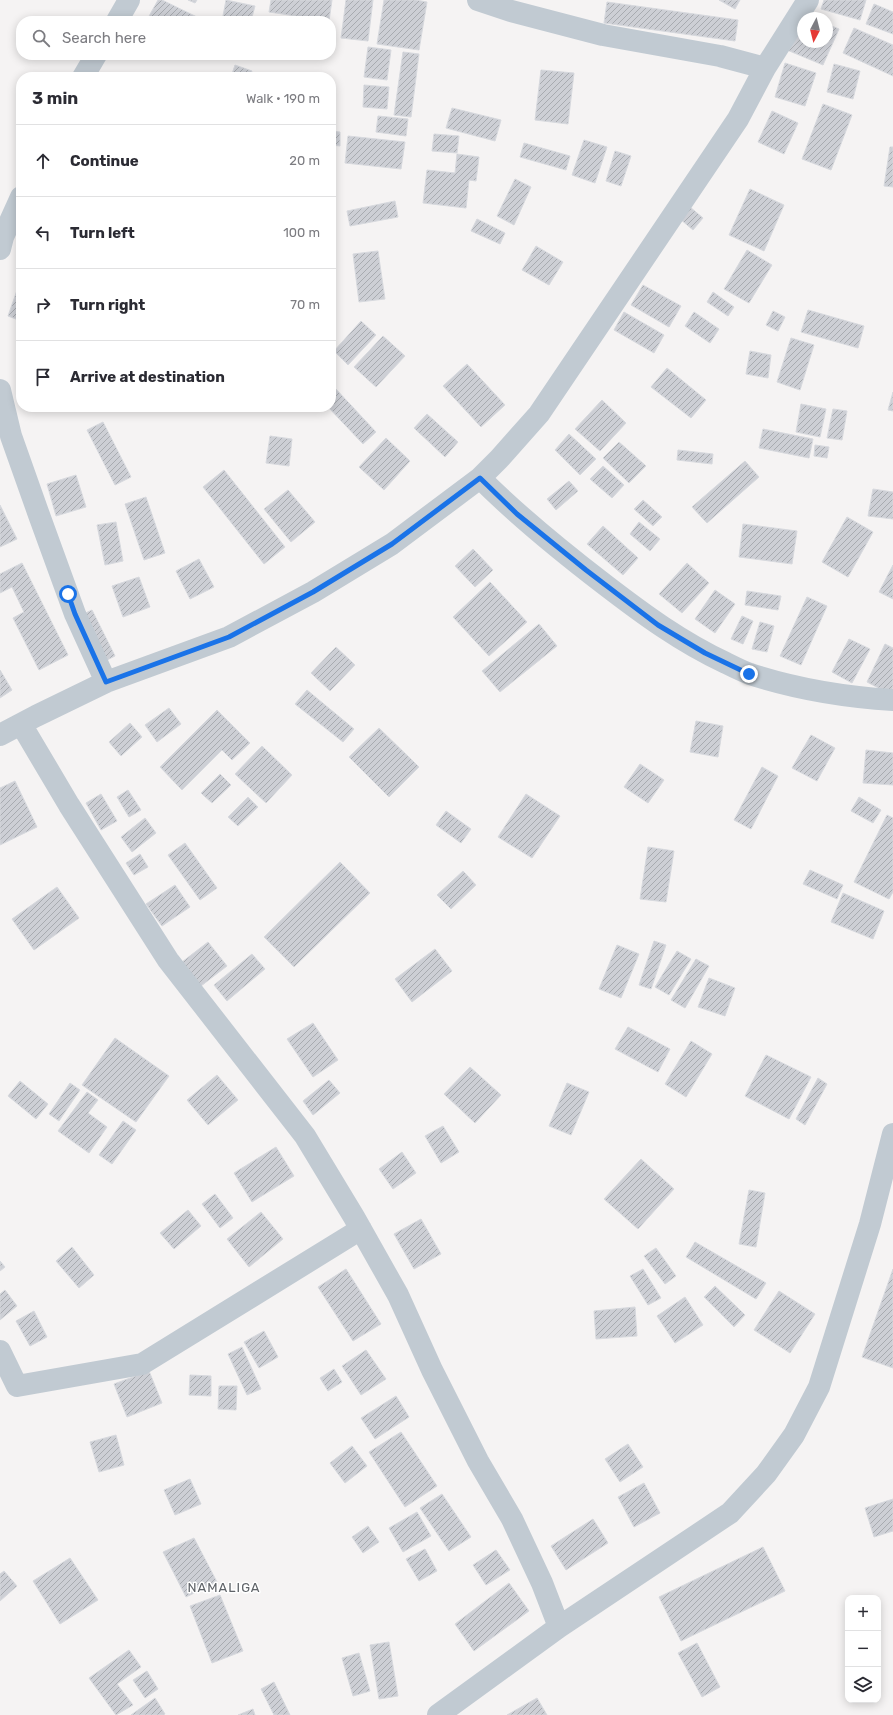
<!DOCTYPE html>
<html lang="en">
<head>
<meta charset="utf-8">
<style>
  :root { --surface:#fff; --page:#f7f7f7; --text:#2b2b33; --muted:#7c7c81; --line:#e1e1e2 }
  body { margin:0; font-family:Rubik,sans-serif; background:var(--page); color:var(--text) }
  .controls { position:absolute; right:12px; bottom:12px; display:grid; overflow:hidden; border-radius:8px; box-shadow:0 2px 10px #0003 }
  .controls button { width:36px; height:36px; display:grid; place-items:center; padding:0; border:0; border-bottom:1px solid var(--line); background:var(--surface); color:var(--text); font:20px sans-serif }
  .compass { position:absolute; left:797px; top:12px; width:36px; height:36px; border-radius:50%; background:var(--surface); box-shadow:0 2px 10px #0003; rotate:187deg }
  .stop { position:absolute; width:12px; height:12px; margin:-9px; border:3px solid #1a73e8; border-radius:50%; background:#fff }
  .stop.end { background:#1a73e8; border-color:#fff; box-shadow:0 1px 4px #0008 }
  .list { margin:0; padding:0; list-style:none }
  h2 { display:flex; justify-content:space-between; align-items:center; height:52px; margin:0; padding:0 16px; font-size:17px }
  h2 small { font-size:13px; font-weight:400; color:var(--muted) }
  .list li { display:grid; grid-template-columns:26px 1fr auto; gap:12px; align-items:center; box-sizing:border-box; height:72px; padding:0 16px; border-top:1px solid var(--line) }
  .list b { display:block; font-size:15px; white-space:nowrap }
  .list em { font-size:13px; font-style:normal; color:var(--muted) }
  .icon { flex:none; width:22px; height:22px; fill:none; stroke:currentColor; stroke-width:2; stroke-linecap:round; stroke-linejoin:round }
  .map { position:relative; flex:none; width:893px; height:1715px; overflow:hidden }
  .search { position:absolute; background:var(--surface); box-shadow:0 2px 10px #0003; left:16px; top:16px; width:320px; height:44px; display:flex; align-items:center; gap:10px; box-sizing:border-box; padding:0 14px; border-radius:16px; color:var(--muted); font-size:15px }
  .panel { position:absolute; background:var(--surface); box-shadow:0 2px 10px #0003; left:16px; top:72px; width:320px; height:340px; border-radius:16px }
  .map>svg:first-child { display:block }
</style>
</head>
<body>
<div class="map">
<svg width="893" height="1715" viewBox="0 0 893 1715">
  <defs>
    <pattern id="building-hatch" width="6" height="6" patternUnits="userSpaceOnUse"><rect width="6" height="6" fill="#cdcfd5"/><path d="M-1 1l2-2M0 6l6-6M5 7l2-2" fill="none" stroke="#a8abb0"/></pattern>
  </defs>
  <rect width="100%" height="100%" fill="#f5f3f3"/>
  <path fill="url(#building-hatch)" stroke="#d7d9de" d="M 158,0 L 162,0 L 199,18 L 197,21 L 155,21 L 148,18 Z
    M 188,0 L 197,0 L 195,3 Z
    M 226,0 L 255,6 L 251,21 L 222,21 Z
    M 271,0 L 332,0 L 329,21 L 269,12 Z
    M 346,0 L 373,0 L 368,41 L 341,38 Z
    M 384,0 L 416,0 L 427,2 L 419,50 L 377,44 Z
    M 719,0 L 740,0 L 735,9 Z
    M 824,0 L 866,0 L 860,20 L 821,9 Z
    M 607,2 L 738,20 L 735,41 L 604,23 Z
    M 874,4 L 893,12 L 893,34 L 866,24 Z
    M 803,14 L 813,18 L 803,18 L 803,42 L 827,42 L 827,24 L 839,29 L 823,65 L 787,50 Z
    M 854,28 L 893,45 L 893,76 L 843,53 Z
    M 368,47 L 391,50 L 387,80 L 364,77 Z
    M 403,52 L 419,54 L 411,117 L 394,115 Z
    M 785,63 L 816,73 L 805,106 L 775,97 Z
    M 834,64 L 860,71 L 853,99 L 827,92 Z
    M 235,65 L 252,71 L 250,77 L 231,77 Z
    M 541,70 L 574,73 L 568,124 L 535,120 Z
    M 364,85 L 389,87 L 387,109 L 363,107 Z
    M 823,104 L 852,115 L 831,170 L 802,159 Z
    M 452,108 L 501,120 L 495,141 L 446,128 Z
    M 772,111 L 798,123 L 784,154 L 758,142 Z
    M 378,116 L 408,119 L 406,136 L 376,132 Z
    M 331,131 L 340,132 L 340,146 L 331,145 Z
    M 434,134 L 459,136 L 457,153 L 432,151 Z
    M 348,136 L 405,142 L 401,169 L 345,163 Z
    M 584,140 L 607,147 L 595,183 L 572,175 Z
    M 524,143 L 570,156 L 566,170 L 520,157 Z
    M 890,147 L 893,147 L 893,187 L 884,186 Z
    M 615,151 L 631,156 L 621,186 L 606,181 Z
    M 457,154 L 479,157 L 476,181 L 469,180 L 466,208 L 423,203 L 427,170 L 455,173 Z
    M 515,179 L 531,187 L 514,225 L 497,216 Z
    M 750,189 L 784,205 L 764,251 L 729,235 Z
    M 395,201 L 398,217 L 350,226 L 347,211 Z
    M 690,207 L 703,218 L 693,230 L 680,219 Z
    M 477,219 L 505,233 L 500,244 L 471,231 Z
    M 536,246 L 563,262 L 549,285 L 522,270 Z
    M 747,250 L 772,265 L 749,303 L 724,289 Z
    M 378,251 L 385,299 L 359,302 L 353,254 Z
    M 21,279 L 21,321 L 8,316 Z
    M 643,285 L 681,306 L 669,327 L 631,305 Z
    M 713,292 L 734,307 L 728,316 L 707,302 Z
    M 808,310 L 864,326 L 858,348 L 801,332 Z
    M 773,311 L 785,317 L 778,331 L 766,325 Z
    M 624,312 L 664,335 L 654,353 L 614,330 Z
    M 694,312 L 719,329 L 710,343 L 685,326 Z
    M 361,321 L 376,335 L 348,365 L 334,351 Z
    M 383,336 L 405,356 L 376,387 L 354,367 Z
    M 791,338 L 814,345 L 800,390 L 777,382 Z
    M 750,351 L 771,355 L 768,378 L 746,374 Z
    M 467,364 L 505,405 L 481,427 L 443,386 Z
    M 667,368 L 706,400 L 691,418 L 651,387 Z
    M 334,387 L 376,432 L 363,444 L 328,407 L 331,407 L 331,390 Z
    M 893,392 L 893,411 L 888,410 Z
    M 602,400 L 626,423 L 600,451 L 575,429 Z
    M 801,404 L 826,409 L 820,437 L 796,432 Z
    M 833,409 L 847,411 L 842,440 L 827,438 Z
    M 427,414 L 458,442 L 445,457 L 414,428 Z
    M 103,422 L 131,477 L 115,485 L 87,430 Z
    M 763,429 L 813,439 L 809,458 L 759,448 Z
    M 569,434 L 596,459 L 580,475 L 555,450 Z
    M 270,436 L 292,439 L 289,466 L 266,463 Z
    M 386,438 L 410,461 L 384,490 L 359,467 Z
    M 619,442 L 646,466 L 629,483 L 603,458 Z
    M 815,445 L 829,447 L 827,458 L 814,456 Z
    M 678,450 L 713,454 L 712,464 L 677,460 Z
    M 745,461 L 759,477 L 707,523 L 692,507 Z
    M 603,466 L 624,485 L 612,498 L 590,479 Z
    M 224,470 L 285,547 L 264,564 L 203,487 Z
    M 76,475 L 86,507 L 56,516 L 47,484 Z
    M 569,481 L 578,491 L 556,510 L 547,499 Z
    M 873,489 L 893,492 L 893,519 L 868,516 Z
    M 288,490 L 315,522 L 291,542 L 264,509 Z
    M 146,497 L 165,553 L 144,560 L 125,504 Z
    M 643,500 L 662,517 L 653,526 L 634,509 Z
    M 0,505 L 17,539 L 0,547 Z
    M 847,517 L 873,532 L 848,577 L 822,562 Z
    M 116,522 L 123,561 L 105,565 L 97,525 Z
    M 639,522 L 660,539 L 650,551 L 630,534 Z
    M 743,524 L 797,531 L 792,564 L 739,557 Z
    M 603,526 L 638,558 L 623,575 L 587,544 Z
    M 473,549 L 493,570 L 475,587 L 455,566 Z
    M 199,559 L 214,587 L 190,599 L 176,571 Z
    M 22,563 L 68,655 L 39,670 L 13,618 L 24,612 L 12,587 L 0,593 L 0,574 Z
    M 687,563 L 709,583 L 682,613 L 659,594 Z
    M 893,565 L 893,599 L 879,592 Z
    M 139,577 L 150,607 L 123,617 L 112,586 Z
    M 490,582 L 527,622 L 489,656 L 453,617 Z
    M 715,590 L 735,604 L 715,633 L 695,619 Z
    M 747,591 L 781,596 L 778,610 L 745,605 Z
    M 807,597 L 827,606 L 801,665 L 780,656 Z
    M 92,610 L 115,656 L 103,662 L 79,616 Z
    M 742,616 L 753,621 L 743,644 L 731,639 Z
    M 760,622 L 774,626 L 767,652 L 752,649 Z
    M 539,624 L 557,646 L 500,692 L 482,671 Z
    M 849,639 L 870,649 L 852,683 L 832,672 Z
    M 885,644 L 893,648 L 893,688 L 890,694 L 867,682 Z
    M 336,647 L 355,665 L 330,691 L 311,673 Z
    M 0,670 L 12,690 L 0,698 Z
    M 307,690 L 354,729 L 343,742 L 295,704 Z
    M 169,708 L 181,724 L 157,742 L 145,725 Z
    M 217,710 L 250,743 L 232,760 L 222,750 L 182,790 L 160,767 Z
    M 696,721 L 723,726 L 718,757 L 690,752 Z
    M 130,723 L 142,737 L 121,756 L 109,742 Z
    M 379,728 L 419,767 L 389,797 L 349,757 Z
    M 811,735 L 835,748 L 817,781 L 792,768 Z
    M 262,746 L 292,775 L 266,803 L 235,774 Z
    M 866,750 L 893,753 L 893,785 L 863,783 Z
    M 640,764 L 664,780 L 648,803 L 624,787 Z
    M 762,767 L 778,776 L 751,829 L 734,820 Z
    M 220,774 L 231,785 L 212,803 L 201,793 Z
    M 15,781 L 37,827 L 0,845 L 0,788 Z
    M 128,790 L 141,810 L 129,817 L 117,797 Z
    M 101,794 L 117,821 L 101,830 L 86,803 Z
    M 526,794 L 560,816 L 532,858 L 498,837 Z
    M 248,797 L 258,807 L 238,826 L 228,817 Z
    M 859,797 L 881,810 L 873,823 L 851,811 Z
    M 446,811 L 471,829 L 461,843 L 436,825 Z
    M 887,815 L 893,818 L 893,892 L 889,899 L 854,882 Z
    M 145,818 L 156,833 L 132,852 L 121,837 Z
    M 185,843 L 217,888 L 200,900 L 168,855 Z
    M 648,847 L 674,851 L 666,902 L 640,899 Z
    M 140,854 L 148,867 L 134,875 L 126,863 Z
    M 340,862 L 370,893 L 294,967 L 264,937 Z
    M 810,870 L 843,885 L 837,899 L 803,884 Z
    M 463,871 L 476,885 L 451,909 L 437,895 Z
    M 175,885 L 190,907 L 162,926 L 146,904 Z
    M 57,887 L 79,918 L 34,950 L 12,919 Z
    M 843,893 L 884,911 L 873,939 L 831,922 Z
    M 654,941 L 666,945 L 651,989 L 639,985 Z
    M 208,942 L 227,966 L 201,986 L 182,962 Z
    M 617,945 L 639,954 L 621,998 L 599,989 Z
    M 435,949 L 452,971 L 412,1002 L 395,979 Z
    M 677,951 L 691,959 L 669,995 L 655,987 Z
    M 252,954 L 265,969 L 227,1001 L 214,985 Z
    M 696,959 L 709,966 L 685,1008 L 671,1000 Z
    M 709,978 L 735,988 L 725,1016 L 698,1007 Z
    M 313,1023 L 338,1060 L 313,1077 L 287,1039 Z
    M 628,1027 L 670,1049 L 658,1072 L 615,1049 Z
    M 115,1038 L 169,1076 L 136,1122 L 82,1085 Z
    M 691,1041 L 712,1054 L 686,1097 L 665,1084 Z
    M 766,1055 L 811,1077 L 789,1119 L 745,1096 Z
    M 470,1067 L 501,1095 L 475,1123 L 444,1094 Z
    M 217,1075 L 238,1100 L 208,1125 L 187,1100 Z
    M 818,1078 L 827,1084 L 805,1125 L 796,1119 Z
    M 329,1080 L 340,1093 L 313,1115 L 303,1101 Z
    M 20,1081 L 48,1104 L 36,1119 L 8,1096 Z
    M 70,1083 L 80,1090 L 59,1121 L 49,1114 Z
    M 567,1083 L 589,1092 L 571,1135 L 549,1126 Z
    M 87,1092 L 98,1100 L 88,1113 L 107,1127 L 89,1153 L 58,1131 Z
    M 123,1121 L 136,1130 L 112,1164 L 99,1155 Z
    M 443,1126 L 459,1152 L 441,1163 L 425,1136 Z
    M 276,1147 L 294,1176 L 252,1202 L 234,1173 Z
    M 402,1152 L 416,1173 L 393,1189 L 379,1169 Z
    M 641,1159 L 674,1189 L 638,1229 L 604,1199 Z
    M 749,1190 L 765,1193 L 756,1247 L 739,1244 Z
    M 215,1194 L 233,1218 L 220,1228 L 202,1204 Z
    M 188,1210 L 201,1226 L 174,1249 L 160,1233 Z
    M 261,1212 L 283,1239 L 249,1267 L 227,1239 Z
    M 421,1219 L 441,1254 L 414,1269 L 394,1234 Z
    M 695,1242 L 766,1283 L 756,1299 L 686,1257 Z
    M 72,1247 L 94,1275 L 79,1288 L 56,1261 Z
    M 656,1248 L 676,1276 L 665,1284 L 644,1256 Z
    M 0,1261 L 5,1267 L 0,1271 Z
    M 346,1269 L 381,1324 L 353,1341 L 318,1287 Z
    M 643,1269 L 661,1298 L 648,1305 L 630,1276 Z
    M 893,1269 L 893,1368 L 862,1357 Z
    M 715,1286 L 745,1315 L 734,1327 L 704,1297 Z
    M 5,1290 L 17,1306 L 0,1320 L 0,1294 Z
    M 779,1291 L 815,1314 L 790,1353 L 754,1330 Z
    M 685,1297 L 703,1325 L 675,1343 L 657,1316 Z
    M 635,1307 L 637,1336 L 596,1339 L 594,1311 Z
    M 34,1311 L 47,1337 L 30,1346 L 16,1321 Z
    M 264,1331 L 278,1357 L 259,1368 L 244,1342 Z
    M 242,1347 L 261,1389 L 247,1395 L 228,1354 Z
    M 366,1350 L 386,1379 L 361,1395 L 342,1366 Z
    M 334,1369 L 342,1382 L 328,1391 L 320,1378 Z
    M 149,1371 L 162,1403 L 127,1417 L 114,1384 Z
    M 190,1375 L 211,1376 L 211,1396 L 189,1395 Z
    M 219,1386 L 237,1386 L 236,1410 L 218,1409 Z
    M 396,1396 L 409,1417 L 375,1439 L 361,1418 Z
    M 401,1432 L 437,1486 L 405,1507 L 369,1452 Z
    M 116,1435 L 124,1465 L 99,1472 L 90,1442 Z
    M 628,1444 L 643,1467 L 620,1482 L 605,1459 Z
    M 352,1446 L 367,1466 L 345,1483 L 330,1463 Z
    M 190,1479 L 201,1504 L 175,1515 L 164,1490 Z
    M 644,1483 L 660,1513 L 634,1527 L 618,1497 Z
    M 442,1494 L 471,1537 L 449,1551 L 420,1508 Z
    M 893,1499 L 893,1531 L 874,1537 L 865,1508 Z
    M 417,1512 L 431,1536 L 403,1552 L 389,1528 Z
    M 593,1519 L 608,1543 L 566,1570 L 551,1546 Z
    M 368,1526 L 379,1542 L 363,1553 L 352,1537 Z
    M 194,1538 L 217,1582 L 186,1597 L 163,1552 Z
    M 763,1547 L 785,1591 L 681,1641 L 659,1597 Z
    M 425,1549 L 437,1571 L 419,1581 L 406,1559 Z
    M 496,1550 L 510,1570 L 486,1585 L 473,1565 Z
    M 70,1558 L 98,1600 L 60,1624 L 33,1581 Z
    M 4,1571 L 17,1586 L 0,1601 L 0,1574 Z
    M 509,1583 L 529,1611 L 474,1651 L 455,1624 Z
    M 220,1595 L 243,1651 L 212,1663 L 190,1606 Z
    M 389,1642 L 398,1696 L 379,1699 L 370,1645 Z
    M 697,1643 L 720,1687 L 702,1697 L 678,1653 Z
    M 129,1650 L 141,1667 L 117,1684 L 133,1705 L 116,1715 L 89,1678 Z
    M 359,1653 L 370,1691 L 353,1696 L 342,1658 Z
    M 147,1671 L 158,1689 L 145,1698 L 133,1680 Z
    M 274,1682 L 290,1715 L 274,1715 L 261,1689 Z
    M 155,1698 L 165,1714 L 163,1715 L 131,1715 Z
    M 537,1698 L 547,1715 L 507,1715 Z
    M 253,1709 L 255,1715 L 238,1715 Z"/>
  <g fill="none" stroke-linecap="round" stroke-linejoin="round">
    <path stroke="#c1cad2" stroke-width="22" d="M 478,0 L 511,11 L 603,35 L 720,56 L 765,68
      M 117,21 L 129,0
      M 83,77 L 96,55
      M 0,249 L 3,237 L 21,197
      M 0,390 L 11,436 L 39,515 L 75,614 L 106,682
      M 480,478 C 519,517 561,551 604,584 C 643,614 681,642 726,663 C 734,667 742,671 750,674 C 796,689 845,697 893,700
      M 21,724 L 69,805 L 168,960 L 305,1136 L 354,1217 L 398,1295 L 432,1370 L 478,1461 L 512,1519 L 542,1583 L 559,1627
      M 0,735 L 36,716 L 106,682 L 229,637 L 313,592 L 392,544 L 480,478 L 499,459 L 539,414 L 738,119 L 765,68 L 808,0
      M 0,1351 L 17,1386 L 142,1364 L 361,1229
      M 438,1715 L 559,1627 L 730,1513 L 766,1474 L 794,1435 L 819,1387 L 870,1224 L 893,1134"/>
  </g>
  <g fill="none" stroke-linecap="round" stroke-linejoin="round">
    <path stroke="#1a73e8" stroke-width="5" d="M 68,594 L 75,614 L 106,682 L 229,637 L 313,592 L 392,544 L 480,478 L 517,514 L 586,570 L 658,625 L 705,653 L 749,674"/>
  </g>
  <g text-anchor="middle" stroke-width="3" stroke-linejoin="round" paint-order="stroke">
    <g font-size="13" letter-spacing="1" fill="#5f6368" stroke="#fff">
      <text x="224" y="1592">NAMALIGA</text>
    </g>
  </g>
</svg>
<div class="controls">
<button>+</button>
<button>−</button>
<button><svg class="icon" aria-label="layers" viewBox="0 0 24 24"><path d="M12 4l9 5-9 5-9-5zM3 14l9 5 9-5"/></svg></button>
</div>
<svg class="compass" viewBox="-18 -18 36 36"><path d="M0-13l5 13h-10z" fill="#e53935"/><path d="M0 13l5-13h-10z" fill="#7c7c81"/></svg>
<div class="stop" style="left:68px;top:594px"></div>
<div class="stop end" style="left:749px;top:674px"></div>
<div class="search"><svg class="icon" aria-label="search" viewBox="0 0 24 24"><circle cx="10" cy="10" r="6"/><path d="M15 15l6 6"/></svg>Search here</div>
<section class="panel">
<h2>3 min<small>Walk · 190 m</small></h2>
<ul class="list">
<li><svg class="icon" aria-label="ahead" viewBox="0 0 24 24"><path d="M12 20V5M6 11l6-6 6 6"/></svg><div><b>Continue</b></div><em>20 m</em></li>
<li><svg class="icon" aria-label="left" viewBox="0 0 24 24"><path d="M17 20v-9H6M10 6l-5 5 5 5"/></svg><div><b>Turn left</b></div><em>100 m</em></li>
<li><svg class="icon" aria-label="right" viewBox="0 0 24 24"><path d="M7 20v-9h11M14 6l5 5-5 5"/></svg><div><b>Turn right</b></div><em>70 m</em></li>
<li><svg class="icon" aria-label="arrive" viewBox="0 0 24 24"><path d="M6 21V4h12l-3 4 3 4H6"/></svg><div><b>Arrive at destination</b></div></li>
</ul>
</section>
</div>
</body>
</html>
